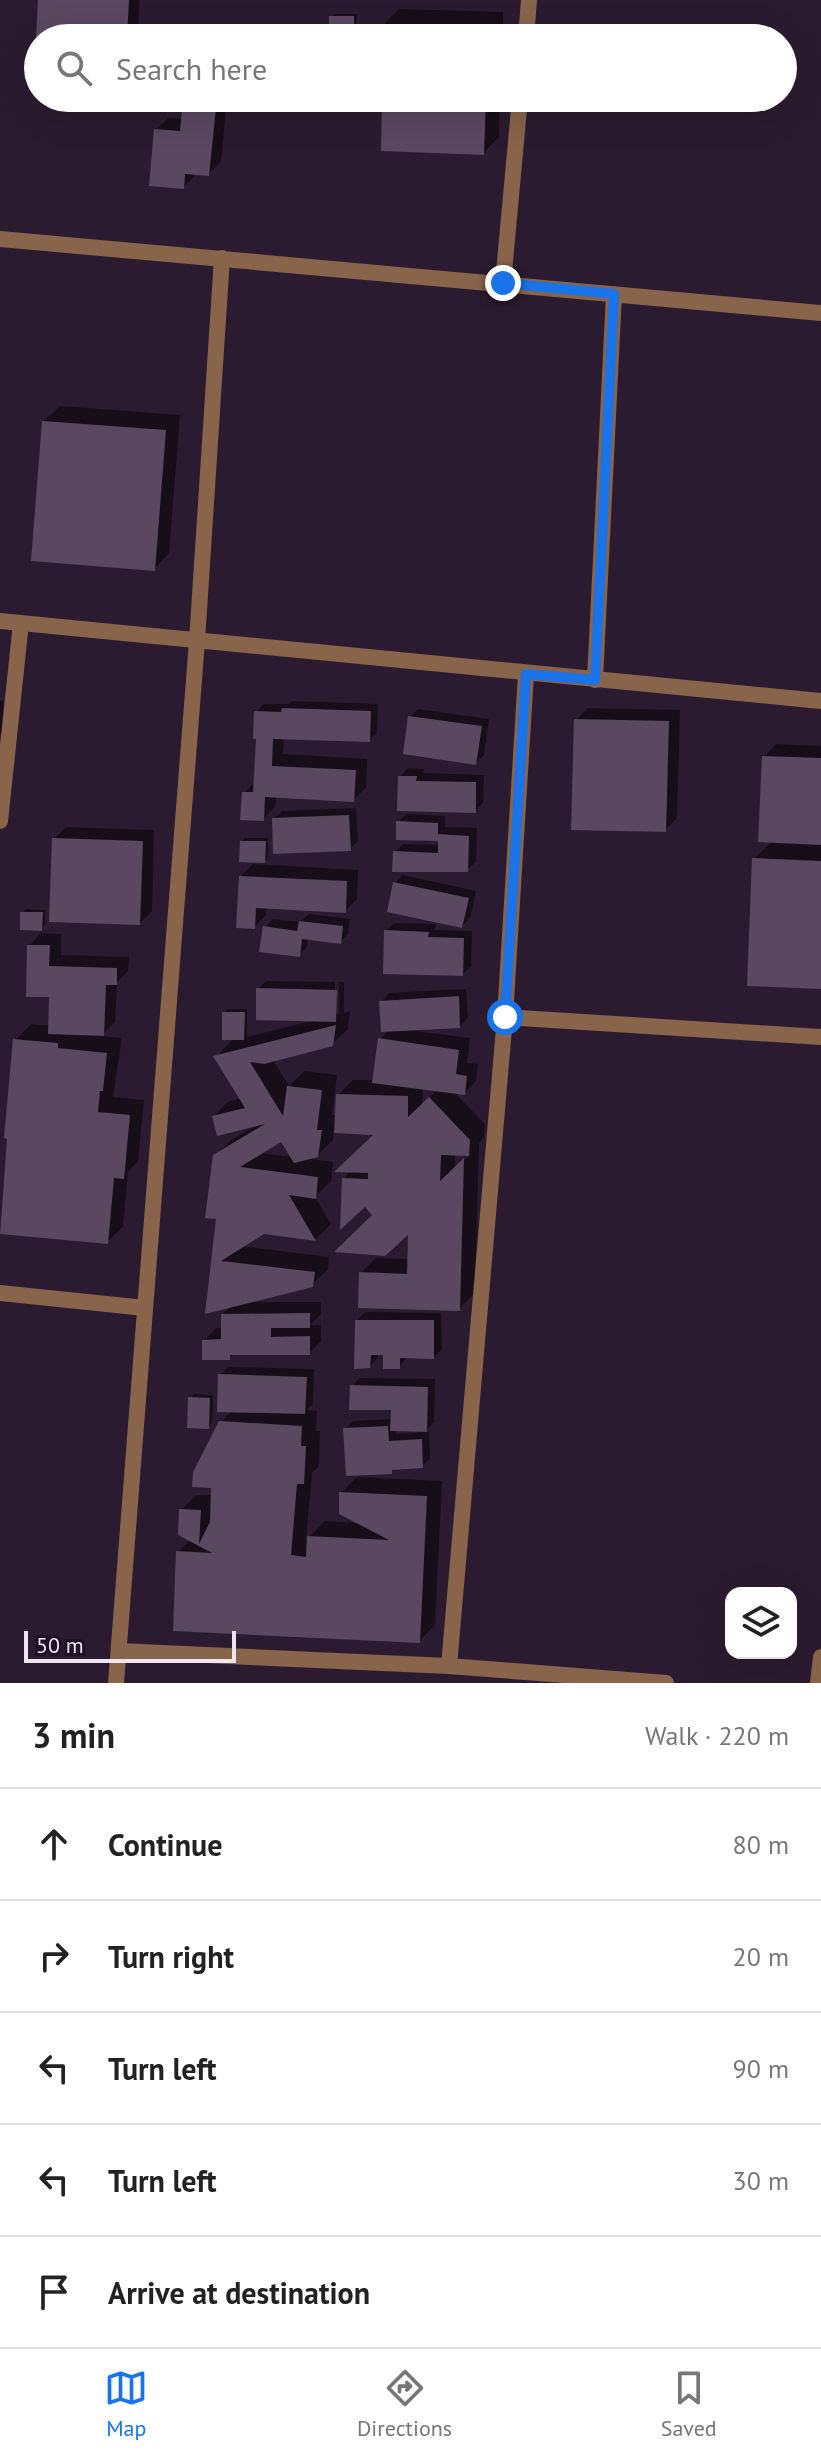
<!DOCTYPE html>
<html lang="en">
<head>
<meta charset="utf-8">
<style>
  :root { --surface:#fff; --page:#f2f2f2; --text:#222; --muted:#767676; --line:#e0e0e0; --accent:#1a73e8 }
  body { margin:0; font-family:"PT Sans",sans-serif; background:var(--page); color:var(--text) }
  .controls { position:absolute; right:24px; bottom:24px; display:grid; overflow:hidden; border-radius:16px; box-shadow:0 8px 32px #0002 }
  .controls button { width:72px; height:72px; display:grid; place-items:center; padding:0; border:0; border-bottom:2px solid var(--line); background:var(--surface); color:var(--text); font:40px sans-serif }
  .scale { position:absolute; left:24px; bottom:20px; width:212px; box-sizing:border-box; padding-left:8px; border:4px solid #efe4f2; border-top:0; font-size:22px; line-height:28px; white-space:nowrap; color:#efe4f2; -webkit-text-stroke:6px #211126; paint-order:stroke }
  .stop { position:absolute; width:24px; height:24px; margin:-18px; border:6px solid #1a73e8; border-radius:50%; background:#fff }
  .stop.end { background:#1a73e8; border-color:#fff; box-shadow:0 2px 8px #0008 }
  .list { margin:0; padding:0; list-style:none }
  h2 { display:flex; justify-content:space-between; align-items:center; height:104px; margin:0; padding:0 32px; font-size:34px }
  h2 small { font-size:26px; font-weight:400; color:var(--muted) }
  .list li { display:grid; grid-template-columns:52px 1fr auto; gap:24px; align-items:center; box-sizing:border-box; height:112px; padding:0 32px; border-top:2px solid var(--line) }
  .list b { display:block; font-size:30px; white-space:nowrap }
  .list em { font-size:26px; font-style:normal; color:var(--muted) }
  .icon { flex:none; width:44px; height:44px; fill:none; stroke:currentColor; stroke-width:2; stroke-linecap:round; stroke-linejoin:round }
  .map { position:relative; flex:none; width:821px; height:1683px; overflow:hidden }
  .search { position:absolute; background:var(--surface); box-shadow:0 8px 32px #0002; left:24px; right:24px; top:24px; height:88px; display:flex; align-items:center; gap:20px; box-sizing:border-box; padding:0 28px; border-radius:44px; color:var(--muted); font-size:30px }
  .sheet { height:664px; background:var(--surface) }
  nav { display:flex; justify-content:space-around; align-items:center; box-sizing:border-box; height:112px; border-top:2px solid var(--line); background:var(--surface); font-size:22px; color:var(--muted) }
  nav a { display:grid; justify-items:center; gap:4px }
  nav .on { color:var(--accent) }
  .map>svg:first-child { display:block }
</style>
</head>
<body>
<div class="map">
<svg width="821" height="1683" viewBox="0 0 821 1683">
  <rect width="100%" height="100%" fill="#2b1b30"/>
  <path fill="#0007" fill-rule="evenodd" d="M 40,0 L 139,0 L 138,38 L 38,38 L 37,57 Z
    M 399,9 L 503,12 L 503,38 L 383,38 L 384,24 Z
    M 335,14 L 357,14 L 355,38 L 331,38 L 331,17 Z
    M 142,98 L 227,98 L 221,162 L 208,174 L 196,174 L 184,187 L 156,130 L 168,118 L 183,119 L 184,108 Z
    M 384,98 L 500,98 L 499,137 L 483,153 Z
    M 60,406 L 180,415 L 169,553 L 154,569 L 44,421 Z
    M 3,700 L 4,730 L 0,734 L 0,701 Z
    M 292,701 L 378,704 L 377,732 L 369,740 L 284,738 L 283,754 L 367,759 L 366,788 L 353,800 L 276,796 L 275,807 L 263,819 L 244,793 L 256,781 L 256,712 L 264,704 L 289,704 Z
    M 588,708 L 680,710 L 677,818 L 665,830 L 576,720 Z
    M 418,709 L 489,719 L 484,755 L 475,763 L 410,717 Z
    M 776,744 L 821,746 L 821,987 L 754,859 L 772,841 L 764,757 Z
    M 408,768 L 424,769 L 423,773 L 484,775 L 483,803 L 475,811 L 400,777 Z
    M 356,808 L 358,841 L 350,849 L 274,819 L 282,811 Z
    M 406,814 L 445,816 L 445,827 L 477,828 L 476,862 L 467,870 L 395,852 L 403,844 L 440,845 L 441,839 L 398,822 Z
    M 66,827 L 154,830 L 152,911 L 140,923 L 54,839 Z
    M 245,838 L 268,838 L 268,857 L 264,861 L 242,841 Z
    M 253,864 L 358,870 L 357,899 L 345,911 L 267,907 L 266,915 L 254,927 L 241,876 Z
    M 403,875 L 476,891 L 470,918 L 462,926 L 395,883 Z
    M 26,909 L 45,910 L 45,925 L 41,929 L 22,913 Z
    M 309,914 L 350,919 L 348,934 L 340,942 L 308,938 L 307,947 L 299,955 L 265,927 L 273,919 L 300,922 Z
    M 394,923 L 436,924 L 435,930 L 472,931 L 471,966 L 463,974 L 386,931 Z
    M 41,933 L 61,934 L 61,955 L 129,957 L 128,971 L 117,982 L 115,1022 L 101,1036 L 122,1038 L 113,1097 L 144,1100 L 138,1161 L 128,1172 L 123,1227 L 107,1242 L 0,1232 L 15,1040 L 31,1024 L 51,1026 L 52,995 L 29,946 Z
    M 266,981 L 335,982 L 335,1014 L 339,1014 L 339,982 L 344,982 L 344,1013 L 350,1011 L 348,1029 L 332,1044 L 273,1060 L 289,1086 L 304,1071 L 337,1075 L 332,1115 L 337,1115 L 338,1095 L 353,1080 L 375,1080 L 380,1039 L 389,1030 L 381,1002 L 389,993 L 466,989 L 468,1018 L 460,1026 L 415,1028 L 415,1031 L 470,1038 L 467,1063 L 478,1064 L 476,1081 L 464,1093 L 453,1091 L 485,1124 L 484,1138 L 479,1143 L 475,1293 L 459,1309 L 361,1273 L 376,1258 L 409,1259 L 410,1231 L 374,1215 L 344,1179 L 377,1133 L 334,1131 L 333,1140 L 317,1156 L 307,1158 L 333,1162 L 331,1181 L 315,1197 L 331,1224 L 316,1239 L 264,1232 L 240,1246 L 329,1257 L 328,1269 L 312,1285 L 251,1302 L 321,1302 L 321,1314 L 310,1325 L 321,1325 L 321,1341 L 309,1353 L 234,1353 L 229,1358 L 204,1341 L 216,1328 L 223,1328 L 223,1314 L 232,1305 L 207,1312 L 219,1218 L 215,1156 L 231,1140 L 255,1126 L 214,1116 L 229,1101 L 241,1098 L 216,1057 L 234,1038 L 224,1013 L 228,1009 L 247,1009 L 247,1037 L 311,1021 L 258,989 ZM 423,1087 L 438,1089 L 422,1105 ZM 281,1140 L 292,1157 L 260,1153 ZM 455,1153 L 471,1154 L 455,1169 Z
    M 365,1312 L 441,1313 L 442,1349 L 434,1357 L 407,1357 L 399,1367 L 385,1353 L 378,1353 L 378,1358 L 370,1366 L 357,1320 Z
    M 228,1367 L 314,1369 L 313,1404 L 307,1410 L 317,1411 L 316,1431 L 320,1431 L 319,1466 L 312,1473 L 306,1540 L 325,1521 L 361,1523 L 341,1493 L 357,1477 L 442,1481 L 435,1625 L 419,1641 L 178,1552 L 191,1540 L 181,1510 L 197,1495 L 213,1495 L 220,1423 L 233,1410 L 220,1375 Z
    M 360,1378 L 435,1379 L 434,1422 L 424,1432 L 429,1432 L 430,1458 L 422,1466 L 395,1468 L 391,1472 L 345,1429 L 353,1421 L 392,1419 L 393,1408 L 352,1386 ZM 396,1429 L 417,1430 L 417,1433 L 396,1434 Z
    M 194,1394 L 213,1395 L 212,1423 L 208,1427 L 190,1398 Z"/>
  <path fill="#5a4860" d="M 38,0 L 129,0 L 127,38 L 36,38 Z
    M 329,16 L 354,16 L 354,38 L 329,38 Z
    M 382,24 L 489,27 L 488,38 L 381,38 Z
    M 140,98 L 217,98 L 209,176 L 185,174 L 184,189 L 149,186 L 154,129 L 180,131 L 182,109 L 139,106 Z
    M 382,98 L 486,98 L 484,155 L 381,151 Z
    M 42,421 L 166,430 L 155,571 L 31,561 Z
    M 282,708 L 371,711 L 370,742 L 273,739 L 272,766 L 356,770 L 354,802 L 265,797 L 264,821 L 240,820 L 242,792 L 253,792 L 256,739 L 253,739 L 254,711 L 281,712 Z
    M 408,716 L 482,726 L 476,765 L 403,754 Z
    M 574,719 L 669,721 L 666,832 L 571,830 Z
    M 762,756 L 821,758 L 821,845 L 758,842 Z
    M 398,776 L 417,776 L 416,781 L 476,782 L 476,813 L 397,811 Z
    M 349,815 L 351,851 L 273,854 L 272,818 Z
    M 396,821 L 438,823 L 438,834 L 469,836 L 468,872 L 392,872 L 393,851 L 438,853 L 438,841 L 396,840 Z
    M 52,838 L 143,841 L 140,925 L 49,922 Z
    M 240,841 L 266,841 L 265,863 L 239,862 Z
    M 752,858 L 821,861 L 821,989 L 747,986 Z
    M 239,876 L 347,881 L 346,913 L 256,908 L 255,929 L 236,928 Z
    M 393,882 L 469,898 L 462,928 L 387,912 Z
    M 20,912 L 43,912 L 42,931 L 20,930 Z
    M 299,921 L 343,926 L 341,944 L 302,939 L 300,957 L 259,952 L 263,926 L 297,931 Z
    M 384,930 L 429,932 L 428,937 L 464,938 L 463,976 L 383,974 Z
    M 27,945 L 50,945 L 49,966 L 117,968 L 117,985 L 106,985 L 104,1036 L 48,1034 L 49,997 L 26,997 Z
    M 256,988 L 337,990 L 336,1022 L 256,1020 Z
    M 459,996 L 460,1028 L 381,1032 L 379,1001 Z
    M 222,1012 L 245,1012 L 244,1040 L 222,1040 Z
    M 336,1025 L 333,1046 L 264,1064 L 250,1062 L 283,1116 L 287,1086 L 322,1090 L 317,1130 L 322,1130 L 318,1157 L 294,1163 L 281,1142 L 240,1167 L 318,1177 L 316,1199 L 289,1195 L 316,1241 L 264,1234 L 221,1261 L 315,1272 L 313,1287 L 205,1314 L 216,1219 L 205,1218 L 213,1155 L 265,1124 L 217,1136 L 212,1116 L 245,1108 L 213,1056 Z
    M 378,1038 L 459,1050 L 456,1074 L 467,1076 L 465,1095 L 372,1083 Z
    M 13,1039 L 58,1043 L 58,1048 L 107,1053 L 103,1091 L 100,1091 L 98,1112 L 130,1115 L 124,1179 L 114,1178 L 108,1244 L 0,1234 L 7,1139 L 4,1138 Z
    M 336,1094 L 408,1096 L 408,1117 L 429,1097 L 470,1140 L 469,1156 L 441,1155 L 440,1181 L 464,1158 L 460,1311 L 358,1308 L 359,1272 L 407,1274 L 408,1235 L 385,1256 L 334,1252 L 372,1215 L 365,1207 L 340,1230 L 342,1178 L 368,1179 L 368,1173 L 334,1172 L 373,1135 L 334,1133 Z
    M 310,1313 L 310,1328 L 271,1328 L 271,1337 L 310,1336 L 310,1355 L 230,1355 L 230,1360 L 202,1360 L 202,1340 L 221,1339 L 221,1314 Z
    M 355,1320 L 434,1320 L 434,1359 L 400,1358 L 400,1369 L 383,1369 L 383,1355 L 371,1355 L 370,1368 L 354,1369 Z
    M 218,1374 L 307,1377 L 305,1414 L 217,1412 Z
    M 350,1385 L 428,1387 L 427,1432 L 390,1431 L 391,1410 L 349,1410 Z
    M 188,1397 L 210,1398 L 209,1429 L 187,1428 Z
    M 219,1421 L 302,1426 L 301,1446 L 306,1446 L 304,1484 L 297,1484 L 291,1555 L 306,1557 L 307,1536 L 389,1540 L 339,1514 L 339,1492 L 427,1496 L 420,1643 L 173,1631 L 176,1551 L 212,1553 L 178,1535 L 179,1509 L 201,1510 L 199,1544 L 210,1522 L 211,1488 L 192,1487 L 193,1472 Z
    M 388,1426 L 389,1441 L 422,1439 L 423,1468 L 392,1470 L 392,1474 L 346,1476 L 343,1428 Z"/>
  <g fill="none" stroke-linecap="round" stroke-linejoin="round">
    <path stroke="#87644a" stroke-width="16" d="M 526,38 L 529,0
      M 0,239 L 821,313
      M 503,283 L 520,98
      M 0,621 L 821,701
      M 595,680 L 614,294
      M 0,821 L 21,623
      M 505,1017 L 821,1037
      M 0,1293 L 145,1308
      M 119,1651 L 449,1666 L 666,1683
      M 449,1666 L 505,1017 L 526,674
      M 116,1683 L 197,641 L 222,258
      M 818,1683 L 821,1657"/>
  </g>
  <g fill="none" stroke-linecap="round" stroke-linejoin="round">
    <path stroke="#1a73e8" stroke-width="10" d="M 503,283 L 614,294 L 595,680 L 526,674 L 505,1017"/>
  </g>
</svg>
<div class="controls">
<button><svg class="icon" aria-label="layers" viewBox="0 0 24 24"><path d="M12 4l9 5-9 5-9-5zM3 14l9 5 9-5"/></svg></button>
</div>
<div class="scale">50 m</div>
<div class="stop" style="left:505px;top:1017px"></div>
<div class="stop end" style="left:503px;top:283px"></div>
<div class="search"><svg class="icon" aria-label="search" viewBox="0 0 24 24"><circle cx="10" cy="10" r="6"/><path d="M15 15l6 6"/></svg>Search here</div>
</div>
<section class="sheet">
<h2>3 min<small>Walk · 220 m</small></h2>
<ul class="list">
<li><svg class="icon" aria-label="ahead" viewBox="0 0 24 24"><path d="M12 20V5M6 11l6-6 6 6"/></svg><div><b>Continue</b></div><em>80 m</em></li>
<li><svg class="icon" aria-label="right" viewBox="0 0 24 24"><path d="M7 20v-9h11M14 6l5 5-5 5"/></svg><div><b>Turn right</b></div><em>20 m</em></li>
<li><svg class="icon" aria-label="left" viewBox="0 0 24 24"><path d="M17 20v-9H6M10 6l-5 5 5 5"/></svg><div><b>Turn left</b></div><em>90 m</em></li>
<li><svg class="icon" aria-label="left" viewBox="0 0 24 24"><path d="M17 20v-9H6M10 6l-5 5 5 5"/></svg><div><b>Turn left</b></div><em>30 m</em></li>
<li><svg class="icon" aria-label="arrive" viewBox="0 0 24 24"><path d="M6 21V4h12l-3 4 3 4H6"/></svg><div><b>Arrive at destination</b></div></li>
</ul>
</section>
<nav>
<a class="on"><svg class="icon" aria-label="map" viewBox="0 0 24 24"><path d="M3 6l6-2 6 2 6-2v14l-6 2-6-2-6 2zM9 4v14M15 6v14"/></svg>Map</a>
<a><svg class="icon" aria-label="directions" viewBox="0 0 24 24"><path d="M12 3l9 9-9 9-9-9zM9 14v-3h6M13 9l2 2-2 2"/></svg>Directions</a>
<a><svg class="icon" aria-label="saved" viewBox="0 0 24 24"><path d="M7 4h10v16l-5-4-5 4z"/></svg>Saved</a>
</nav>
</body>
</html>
